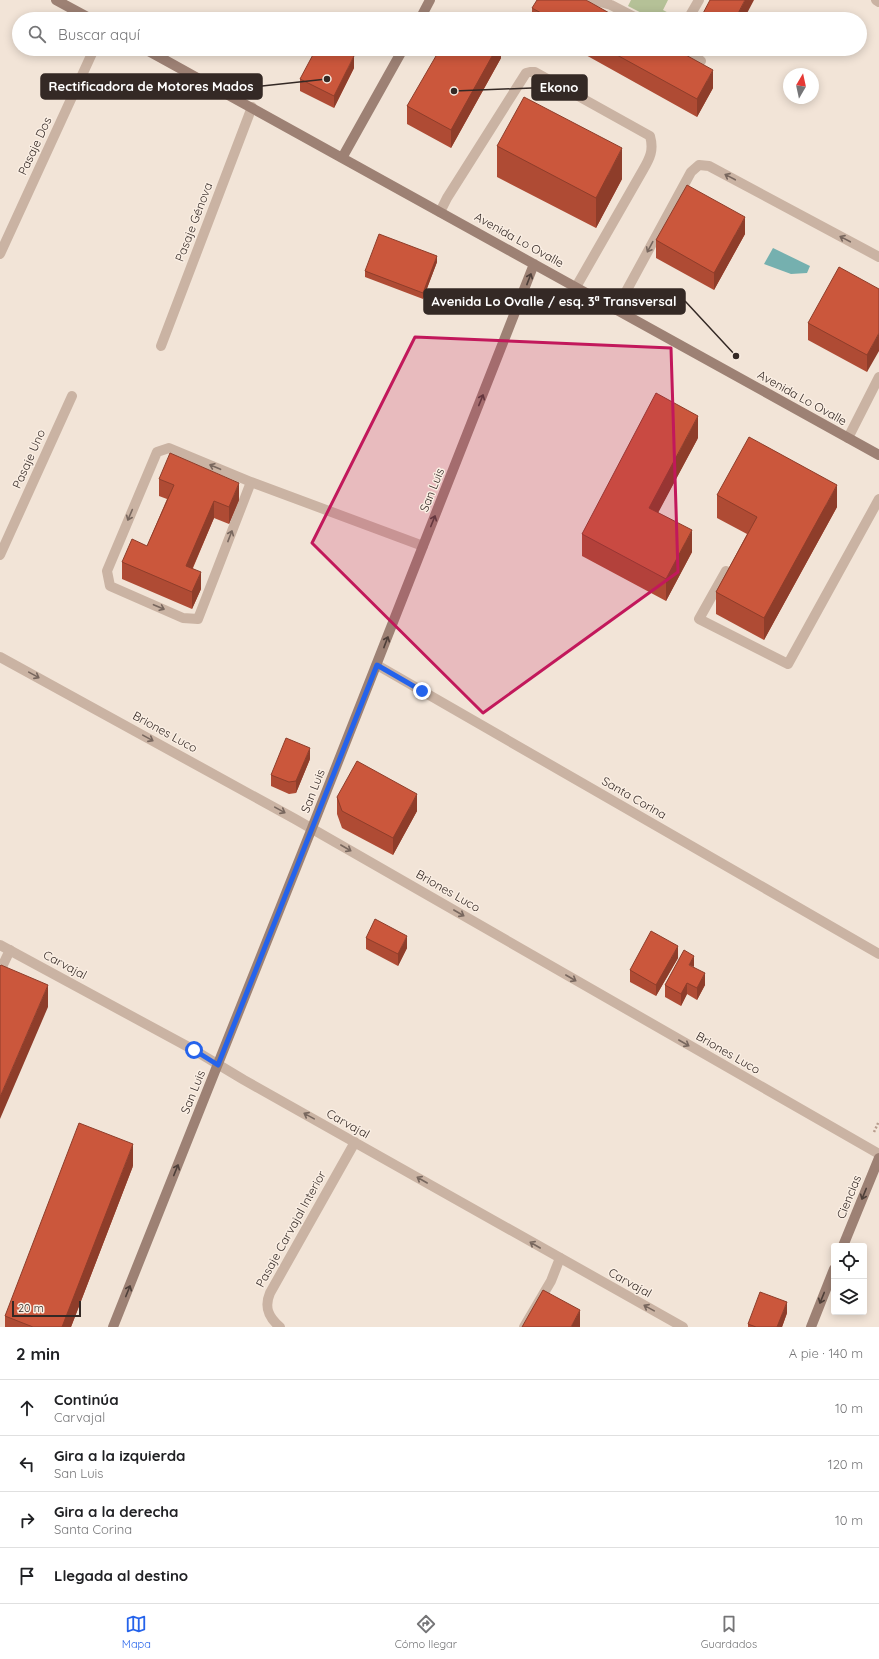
<!DOCTYPE html>
<html lang="es">
<head>
<meta charset="utf-8">
<style>
  :root { --surface:#fff; --page:#f6f6f6; --text:#202124; --muted:#757577; --line:#e0e0e0; --accent:#2563eb }
  body { margin:0; font-family:Quicksand,sans-serif; background:var(--page); color:var(--text) }
  .controls { position:absolute; right:12px; bottom:12px; display:grid; overflow:hidden; border-radius:4px; box-shadow:0 2px 10px #0003 }
  .controls button { width:36px; height:36px; display:grid; place-items:center; padding:0; border:0; border-bottom:1px solid var(--line); background:var(--surface); color:var(--text); font:20px sans-serif }
  .compass { position:absolute; left:783px; top:68px; width:36px; height:36px; border-radius:50%; background:var(--surface); box-shadow:0 2px 10px #0003; rotate:9deg }
  .scale { position:absolute; left:12px; bottom:10px; width:69px; box-sizing:border-box; padding-left:4px; border:2px solid #342925; border-top:0; font-size:11px; line-height:14px; white-space:nowrap; color:#342925; -webkit-text-stroke:3px #faeee3; paint-order:stroke }
  .stop { position:absolute; width:12px; height:12px; margin:-9px; border:3px solid #2563eb; border-radius:50%; background:#fff }
  .stop.end { background:#2563eb; border-color:#fff; box-shadow:0 1px 4px #0008 }
  .list { margin:0; padding:0; list-style:none }
  h2 { display:flex; justify-content:space-between; align-items:center; height:52px; margin:0; padding:0 16px; font-size:17px }
  h2 small { font-size:13px; font-weight:400; color:var(--muted) }
  .list li { display:grid; grid-template-columns:26px 1fr auto; gap:12px; align-items:center; box-sizing:border-box; height:56px; padding:0 16px; border-top:1px solid var(--line) }
  .list b { display:block; font-size:15px; white-space:nowrap }
  .list p { margin:0; font-size:13px; white-space:nowrap; color:var(--muted) }
  .list em { font-size:13px; font-style:normal; color:var(--muted) }
  .icon { flex:none; width:22px; height:22px; fill:none; stroke:currentColor; stroke-width:2; stroke-linecap:round; stroke-linejoin:round }
  .map { position:relative; flex:none; width:879px; height:1327px; overflow:hidden }
  .search { position:absolute; background:var(--surface); box-shadow:0 2px 10px #0003; left:12px; right:12px; top:12px; height:44px; display:flex; align-items:center; gap:10px; box-sizing:border-box; padding:0 14px; border-radius:22px; color:var(--muted); font-size:15px }
  .sheet { height:276px; background:var(--surface) }
  nav { display:flex; justify-content:space-around; align-items:center; box-sizing:border-box; height:56px; border-top:1px solid var(--line); background:var(--surface); font-size:11px; color:var(--muted) }
  nav a { display:grid; justify-items:center; gap:2px }
  nav .on { color:var(--accent) }
  .map>svg:first-child { display:block }
</style>
</head>
<body>
<div class="map">
<svg width="879" height="1327" viewBox="0 0 879 1327">
  <rect width="100%" height="100%" fill="#f2e4d7"/>
  <path fill="#b5c197" d="M 631,0 L 668,0 L 663,10 L 678,18 L 677,19 L 653,19 L 628,6 Z"/>
  <path fill="#75b0af" d="M 773,248 L 810,266 L 807,273 L 791,274 L 764,264 Z"/>
  <g fill="none" stroke-linecap="round" stroke-linejoin="round">
    <path stroke="#b69c8d" stroke-width="2.5" stroke-dasharray="2 2" stroke-linecap="butt" d="M 874,1132 L 879,1121"/>
    <path stroke="#cab3a3" stroke-width="10" d="M 593,0 L 611,5 L 638,19
      M 688,19 L 699,0
      M 685,49 L 701,61
      M 440,212 L 447,198 L 526,73 L 530,72 L 535,72 L 650,136 C 654,150 650,158 643,170 L 576,287
      M 616,310 L 691,172 L 699,165 L 709,166 L 879,257
      M 848,438 L 879,377
      M 251,482 L 198,619 L 183,618 L 110,586 L 107,571 L 157,452 L 169,448 L 251,482 L 423,546
      M 726,571 L 699,619 L 788,664 L 879,499
      M 0,971 L 10,950
      M 524,1327 L 551,1281 L 560,1258"/>
    <path stroke="#cab3a3" stroke-width="10" d="M 876,0 L 879,2
      M 0,254 L 94,49
      M 161,346 L 252,107
      M 0,555 L 72,396
      M 0,657 L 295,819 L 879,1154
      M 377,665 L 879,954
      M 0,945 L 194,1050 L 244,1080 L 683,1327
      M 280,1327 C 268,1317 264,1307 270,1293 L 355,1142"/>
    <path stroke="#9d8174" stroke-width="10" d="M 56,0 L 91,19
      M 420,19 L 430,0
      M 145,49 L 879,455
      M 342,158 L 403,49
      M 843,1246 L 879,1158
      M 113,1327 L 312,828 L 534,264
      M 811,1327 L 834,1269"/>
  </g>
  <path fill="#af4b34" d="M 532,8 L 620,19 L 532,19 Z
    M 501,49 L 501,58 L 451,148 L 407,124 L 407,106 Z
    M 575,49 L 675,49 L 713,88 L 697,117 Z
    M 717,49 L 728,49 L 726,53 Z
    M 354,68 L 334,108 L 300,91 L 300,79 Z
    M 497,146 L 622,179 L 596,228 L 497,177 Z
    M 745,234 L 714,290 L 656,258 L 656,240 Z
    M 437,262 L 423,299 L 365,277 L 365,271 Z
    M 879,289 L 867,372 L 808,340 L 808,323 Z
    M 698,438 L 658,512 L 692,552 L 666,601 L 582,556 L 582,534 Z
    M 159,479 L 239,500 L 229,524 L 214,518 L 193,568 L 201,589 L 192,609 L 122,579 L 122,562 L 147,546 L 167,499 L 159,496 Z
    M 717,495 L 837,507 L 764,640 L 716,614 L 716,592 L 747,534 L 717,518 Z
    M 310,759 L 296,793 L 289,794 L 271,786 L 271,775 Z
    M 337,797 L 417,811 L 393,855 L 342,828 L 337,814 Z
    M 366,938 L 407,948 L 398,966 L 366,949 Z
    M 678,958 L 656,996 L 630,982 L 630,970 Z
    M 694,967 L 705,985 L 697,1000 L 687,994 L 681,1006 L 665,997 L 665,985 Z
    M 133,1166 L 71,1327 L 5,1327 L 5,1316 Z
    M 787,1313 L 782,1327 L 748,1327 L 748,1324 Z"/>
  <path fill="#8e3d2a" d="M 745,0 L 754,0 L 744,19 L 735,19 Z
    M 496,49 L 501,49 L 501,58 L 451,148 L 451,130 Z
    M 354,56 L 354,68 L 334,108 L 334,96 Z
    M 713,70 L 713,88 L 697,117 L 697,99 Z
    M 622,148 L 622,179 L 596,228 L 596,198 Z
    M 745,217 L 745,234 L 714,290 L 714,273 Z
    M 437,256 L 437,262 L 423,299 L 423,293 Z
    M 879,333 L 879,351 L 867,372 L 867,355 Z
    M 698,416 L 698,438 L 649,530 L 649,508 Z
    M 239,483 L 239,500 L 229,524 L 229,507 Z
    M 837,485 L 837,507 L 764,640 L 764,618 Z
    M 214,501 L 214,518 L 186,583 L 186,566 Z
    M 692,530 L 692,552 L 666,601 L 666,579 Z
    M 201,572 L 201,589 L 192,609 L 192,592 Z
    M 310,748 L 310,759 L 296,793 L 296,781 Z
    M 417,794 L 417,811 L 393,855 L 393,838 Z
    M 407,936 L 407,948 L 398,966 L 398,954 Z
    M 678,946 L 678,958 L 656,996 L 656,985 Z
    M 694,956 L 694,967 L 689,965 Z
    M 705,973 L 705,985 L 697,1000 L 697,988 Z
    M 687,983 L 687,994 L 681,1006 L 681,994 Z
    M 48,985 L 48,1007 L 0,1119 L 0,1097 Z
    M 133,1144 L 133,1166 L 71,1327 L 62,1327 Z
    M 787,1302 L 787,1313 L 782,1327 L 777,1327 Z
    M 580,1310 L 580,1327 L 571,1327 Z"/>
  <path fill="#cb573c" stroke="#8e3d2a" d="M 537,0 L 586,0 L 620,19 L 552,19 L 532,8 Z
    M 710,0 L 745,0 L 735,19 L 700,19 Z
    M 316,49 L 340,49 L 354,56 L 334,96 L 300,79 Z
    M 440,49 L 496,49 L 451,130 L 407,106 Z
    M 606,49 L 675,49 L 713,70 L 697,99 Z
    M 524,97 L 622,148 L 596,198 L 497,146 Z
    M 687,185 L 745,217 L 714,273 L 656,240 Z
    M 379,234 L 437,256 L 423,293 L 365,271 Z
    M 839,267 L 879,289 L 879,333 L 867,355 L 808,323 Z
    M 656,393 L 698,416 L 649,508 L 692,530 L 666,579 L 582,534 Z
    M 749,437 L 837,485 L 764,618 L 716,592 L 757,517 L 717,495 Z
    M 170,453 L 239,483 L 229,507 L 214,501 L 186,566 L 201,572 L 192,592 L 122,562 L 132,539 L 147,546 L 174,485 L 159,479 Z
    M 286,738 L 310,748 L 296,781 L 289,782 L 271,775 Z
    M 357,761 L 417,794 L 393,838 L 342,811 L 337,797 Z
    M 375,919 L 407,936 L 398,954 L 366,938 Z
    M 651,931 L 678,946 L 656,985 L 630,970 Z
    M 684,950 L 694,956 L 689,965 L 705,973 L 697,988 L 687,983 L 681,994 L 665,985 Z
    M 1,965 L 48,985 L 0,1097 L 0,966 Z
    M 79,1123 L 133,1144 L 62,1327 L 33,1327 L 5,1316 Z
    M 543,1290 L 580,1310 L 571,1327 L 522,1327 Z
    M 760,1292 L 787,1302 L 777,1327 L 756,1327 L 748,1324 Z"/>
  <defs><path id="oneway-shaft" d="M-6 0H5M1.5-3L5.5 0L1.5 3" fill="none" stroke-width="1.6" stroke-linecap="round" stroke-linejoin="round"/></defs>
  <g stroke="#78675e">
    <use href="#oneway-shaft" transform="translate(730 177) rotate(-152)"/>
    <use href="#oneway-shaft" transform="translate(845 239) rotate(-152)"/>
    <use href="#oneway-shaft" transform="translate(650 247) rotate(118)"/>
    <use href="#oneway-shaft" transform="translate(215 467) rotate(-157)"/>
    <use href="#oneway-shaft" transform="translate(130 515) rotate(113)"/>
    <use href="#oneway-shaft" transform="translate(230 536) rotate(-69)"/>
    <use href="#oneway-shaft" transform="translate(159 607) rotate(23)"/>
    <use href="#oneway-shaft" transform="translate(34 675) rotate(29)"/>
    <use href="#oneway-shaft" transform="translate(148 738) rotate(29)"/>
    <use href="#oneway-shaft" transform="translate(280 810) rotate(29)"/>
    <use href="#oneway-shaft" transform="translate(346 848) rotate(30)"/>
    <use href="#oneway-shaft" transform="translate(459 913) rotate(30)"/>
    <use href="#oneway-shaft" transform="translate(571 978) rotate(30)"/>
    <use href="#oneway-shaft" transform="translate(684 1043) rotate(30)"/>
    <use href="#oneway-shaft" transform="translate(309 1116) rotate(-151)"/>
    <use href="#oneway-shaft" transform="translate(422 1180) rotate(-150)"/>
    <use href="#oneway-shaft" transform="translate(535 1245) rotate(-150)"/>
    <use href="#oneway-shaft" transform="translate(649 1308) rotate(-151)"/>
  </g>
  <g stroke="#4e3f39">
    <use href="#oneway-shaft" transform="translate(529 279) rotate(-69)"/>
    <use href="#oneway-shaft" transform="translate(481 400) rotate(-68)"/>
    <use href="#oneway-shaft" transform="translate(433 521) rotate(-68)"/>
    <use href="#oneway-shaft" transform="translate(386 642) rotate(-69)"/>
    <use href="#oneway-shaft" transform="translate(176 1170) rotate(-68)"/>
    <use href="#oneway-shaft" transform="translate(864 1194) rotate(112)"/>
    <use href="#oneway-shaft" transform="translate(128 1291) rotate(-68)"/>
    <use href="#oneway-shaft" transform="translate(822 1298) rotate(112)"/>
  </g>
  <g fill="none" stroke-linecap="round" stroke-linejoin="round">
    <path stroke="#2563eb" stroke-width="5" d="M 194,1050 L 218,1065 L 377,665 L 422,691"/>
  </g>
  <path fill="#c2185b" fill-opacity="0.2" stroke="#c2185b" stroke-width="3" stroke-linejoin="round" d="M 415,337 L 671,348 L 678,572 L 483,713 L 312,543 Z"/>
  <g text-anchor="middle" stroke-width="3" stroke-linejoin="round" paint-order="stroke">
    <g font-size="12" fill="#342925" stroke="#faeee3">
      <text transform="translate(35 146) rotate(-65)" y="4">Pasaje Dos</text>
      <text transform="translate(194 222) rotate(-69)" y="4">Pasaje Génova</text>
      <text transform="translate(519 240) rotate(29)" y="4">Avenida Lo Ovalle</text>
      <text transform="translate(802 398) rotate(29)" y="4">Avenida Lo Ovalle</text>
      <text transform="translate(29 459) rotate(-66)" y="4">Pasaje Uno</text>
      <text transform="translate(432 490) rotate(-68)" y="4">San Luis</text>
      <text transform="translate(165 732) rotate(29)" y="4">Briones Luco</text>
      <text transform="translate(313 791) rotate(-69)" y="4">San Luis</text>
      <text transform="translate(634 798) rotate(30)" y="4">Santa Corina</text>
      <text transform="translate(448 891) rotate(30)" y="4">Briones Luco</text>
      <text transform="translate(65 965) rotate(28)" y="4">Carvajal</text>
      <text transform="translate(728 1053) rotate(30)" y="4">Briones Luco</text>
      <text transform="translate(193 1092) rotate(-68)" y="4">San Luis</text>
      <text transform="translate(348 1124) rotate(29)" y="4">Carvajal</text>
      <text transform="translate(849 1197) rotate(-68)" y="4">Ciencias</text>
      <text transform="translate(291 1229) rotate(-61)" y="4">Pasaje Carvajal Interior</text>
      <text transform="translate(630 1283) rotate(29)" y="4">Carvajal</text>
    </g>
  </g>
  <path fill="none" stroke="#342925" stroke-width="1.5" d="M327 79L262 86M454 91L532 88M736 356L685 301"/>
  <g fill="#342925" stroke="#faeee3" stroke-width="1.5">
    <circle cx="327" cy="79" r="4"/>
    <circle cx="454" cy="91" r="4"/>
    <circle cx="736" cy="356" r="4"/>
  </g>
  <g fill="#342925" stroke="#342925" stroke-width="1.5">
    <rect x="41" y="74" width="221" height="25" rx="4"/>
    <rect x="532" y="75" width="55" height="25" rx="4"/>
    <rect x="424" y="289" width="261" height="25" rx="4"/>
  </g>
  <g font-size="13" text-anchor="middle" font-weight="bold" fill="#fff">
    <text x="151" y="91">Rectificadora de Motores Mados</text>
    <text x="559" y="92">Ekono</text>
    <text x="554" y="306">Avenida Lo Ovalle / esq. 3ª Transversal</text>
  </g>
</svg>
<div class="controls">
<button><svg class="icon" aria-label="locate" viewBox="0 0 24 24"><circle cx="12" cy="12" r="6"/><path d="M12 2v4M12 18v4M2 12h4M18 12h4"/></svg></button>
<button><svg class="icon" aria-label="layers" viewBox="0 0 24 24"><path d="M12 4l9 5-9 5-9-5zM3 14l9 5 9-5"/></svg></button>
</div>
<svg class="compass" viewBox="-18 -18 36 36"><path d="M0-13l5 13h-10z" fill="#e53935"/><path d="M0 13l5-13h-10z" fill="#757577"/></svg>
<div class="scale">20 m</div>
<div class="stop" style="left:194px;top:1050px"></div>
<div class="stop end" style="left:422px;top:691px"></div>
<div class="search"><svg class="icon" aria-label="search" viewBox="0 0 24 24"><circle cx="10" cy="10" r="6"/><path d="M15 15l6 6"/></svg>Buscar aquí</div>
</div>
<section class="sheet">
<h2>2 min<small>A pie · 140 m</small></h2>
<ul class="list">
<li><svg class="icon" aria-label="ahead" viewBox="0 0 24 24"><path d="M12 20V5M6 11l6-6 6 6"/></svg><div><b>Continúa</b><p>Carvajal</p></div><em>10 m</em></li>
<li><svg class="icon" aria-label="left" viewBox="0 0 24 24"><path d="M17 20v-9H6M10 6l-5 5 5 5"/></svg><div><b>Gira a la izquierda</b><p>San Luis</p></div><em>120 m</em></li>
<li><svg class="icon" aria-label="right" viewBox="0 0 24 24"><path d="M7 20v-9h11M14 6l5 5-5 5"/></svg><div><b>Gira a la derecha</b><p>Santa Corina</p></div><em>10 m</em></li>
<li><svg class="icon" aria-label="arrive" viewBox="0 0 24 24"><path d="M6 21V4h12l-3 4 3 4H6"/></svg><div><b>Llegada al destino</b></div></li>
</ul>
</section>
<nav>
<a class="on"><svg class="icon" aria-label="map" viewBox="0 0 24 24"><path d="M3 6l6-2 6 2 6-2v14l-6 2-6-2-6 2zM9 4v14M15 6v14"/></svg>Mapa</a>
<a><svg class="icon" aria-label="directions" viewBox="0 0 24 24"><path d="M12 3l9 9-9 9-9-9zM9 14v-3h6M13 9l2 2-2 2"/></svg>Cómo llegar</a>
<a><svg class="icon" aria-label="saved" viewBox="0 0 24 24"><path d="M7 4h10v16l-5-4-5 4z"/></svg>Guardados</a>
</nav>
</body>
</html>
